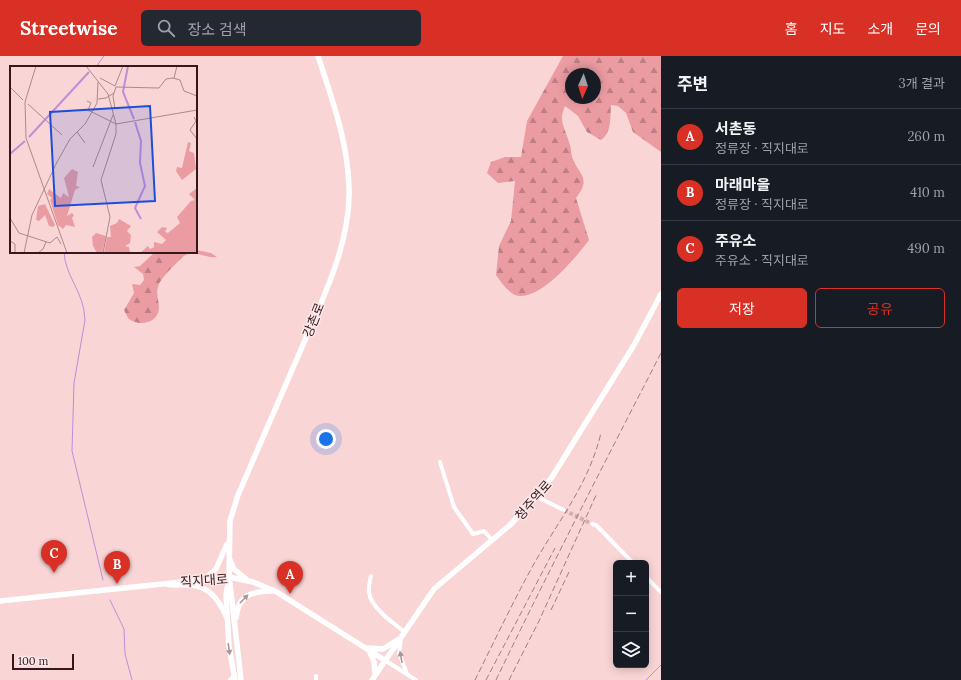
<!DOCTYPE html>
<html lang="ko">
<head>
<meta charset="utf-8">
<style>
  :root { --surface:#171b24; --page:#242831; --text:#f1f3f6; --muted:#9ea1a6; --line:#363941; --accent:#d93025 }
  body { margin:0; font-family:Lora,"Noto Sans KR",serif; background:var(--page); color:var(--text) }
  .controls { position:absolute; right:12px; bottom:12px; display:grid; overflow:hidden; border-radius:6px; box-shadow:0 2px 10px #0003 }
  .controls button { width:36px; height:36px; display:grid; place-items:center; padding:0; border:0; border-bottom:1px solid var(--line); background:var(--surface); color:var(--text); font:20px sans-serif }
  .compass { position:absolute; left:565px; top:12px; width:36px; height:36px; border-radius:50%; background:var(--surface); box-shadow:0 2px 10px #0003; rotate:183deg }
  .scale { position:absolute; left:12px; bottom:10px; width:62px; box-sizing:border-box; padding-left:4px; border:2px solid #38171a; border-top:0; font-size:11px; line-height:14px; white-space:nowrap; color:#38171a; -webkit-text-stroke:3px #fae7e8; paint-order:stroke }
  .you { position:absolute; left:326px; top:383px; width:14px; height:14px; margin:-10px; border:3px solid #fff; border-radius:50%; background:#1a73e8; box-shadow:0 0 0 6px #1a73e833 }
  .badge { display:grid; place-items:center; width:26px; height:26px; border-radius:50%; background:var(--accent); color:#fff; font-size:13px; font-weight:700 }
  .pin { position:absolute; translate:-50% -33px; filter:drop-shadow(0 1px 2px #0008) }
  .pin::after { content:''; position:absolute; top:21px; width:14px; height:12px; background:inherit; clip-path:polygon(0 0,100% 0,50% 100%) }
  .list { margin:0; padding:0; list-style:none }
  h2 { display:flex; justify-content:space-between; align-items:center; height:52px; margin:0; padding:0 16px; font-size:17px }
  h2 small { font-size:13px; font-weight:400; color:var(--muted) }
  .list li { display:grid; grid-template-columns:26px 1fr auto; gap:12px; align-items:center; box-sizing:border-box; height:56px; padding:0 16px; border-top:1px solid var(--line) }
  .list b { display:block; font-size:15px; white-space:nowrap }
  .list p { margin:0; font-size:13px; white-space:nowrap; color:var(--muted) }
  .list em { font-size:13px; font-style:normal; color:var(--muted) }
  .actions { display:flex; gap:8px; padding:12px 16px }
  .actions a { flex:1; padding:9px 0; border:1px solid var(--accent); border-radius:6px; text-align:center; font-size:14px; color:var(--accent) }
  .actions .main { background:var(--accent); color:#fff }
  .icon { flex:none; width:22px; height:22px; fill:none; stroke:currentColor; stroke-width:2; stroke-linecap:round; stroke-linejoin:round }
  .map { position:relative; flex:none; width:661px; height:624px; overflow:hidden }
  header { display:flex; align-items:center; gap:24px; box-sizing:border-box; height:56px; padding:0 20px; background:var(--accent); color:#fff }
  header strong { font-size:19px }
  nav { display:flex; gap:22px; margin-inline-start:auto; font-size:14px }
  .search { width:280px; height:36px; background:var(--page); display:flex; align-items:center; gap:10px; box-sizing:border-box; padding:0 14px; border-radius:6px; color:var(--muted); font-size:15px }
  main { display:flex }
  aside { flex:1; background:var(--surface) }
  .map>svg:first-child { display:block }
</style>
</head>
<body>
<header>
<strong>Streetwise</strong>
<div class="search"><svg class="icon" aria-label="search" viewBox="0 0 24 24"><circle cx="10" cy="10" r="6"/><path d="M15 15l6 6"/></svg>장소 검색</div>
<nav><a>홈</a><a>지도</a><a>소개</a><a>문의</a></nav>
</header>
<main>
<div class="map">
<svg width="661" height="624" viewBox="0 0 661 624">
  <defs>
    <pattern id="forest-firs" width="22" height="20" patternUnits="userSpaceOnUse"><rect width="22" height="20" fill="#ea9ca2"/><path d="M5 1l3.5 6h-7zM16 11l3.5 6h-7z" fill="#bf7e83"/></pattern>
  </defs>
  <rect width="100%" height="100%" fill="#fad5d6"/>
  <path fill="url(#forest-firs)" fill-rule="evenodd" d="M 563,0 L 661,0 L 661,96 L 633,76 L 626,57 L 618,50 L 611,49 C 610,62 612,76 601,84 L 587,76 L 578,60 L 565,50 C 558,65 565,72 569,86 C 571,91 571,96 572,101 C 579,120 592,121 576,142 L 589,184 C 576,201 539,247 515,239 C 507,235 501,226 496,219 L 499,190 L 511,165 L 515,125 L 498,127 L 487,117 L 491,106 L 505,101 L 521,101 L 527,65 ZM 571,18 L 595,18 L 595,42 L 571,42 Z
    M 196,194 L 211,197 L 217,201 C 207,203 194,193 184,200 C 178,205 162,221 159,228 C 155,238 159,243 159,252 C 158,268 138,271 128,262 L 124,254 L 134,237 L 132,228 L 140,229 L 144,224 L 143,218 L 134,211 L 140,210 L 155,196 L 196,196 Z"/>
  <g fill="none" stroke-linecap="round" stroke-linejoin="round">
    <path stroke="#c18cd8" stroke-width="1" d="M 96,11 L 104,0
      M 64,196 C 65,221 84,235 85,264 L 74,327 L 72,395 L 103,524
      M 110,544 L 124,573 L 125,598 L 132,624
      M 646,624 L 661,609"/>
    <path stroke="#d3afb0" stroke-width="4" stroke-dasharray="4 2" stroke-linecap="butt" d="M 564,454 L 592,468"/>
    <path stroke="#fff" stroke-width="4" d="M 440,406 L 454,451 L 473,478 L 484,475 L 492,484
      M 537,441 L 564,454
      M 592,468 L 596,469 L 633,507
      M 371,520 C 370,525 368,531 369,536 C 370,551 394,568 405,576
      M 646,521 L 661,536
      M 401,582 L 399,597 L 407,618
      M 386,605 L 416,624
      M 316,620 L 316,624
      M 230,624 L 234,620"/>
    <path stroke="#fff" stroke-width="5.5" d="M 230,504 L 234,513 L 246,523
      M 206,522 L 216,513 L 227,488
      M 230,527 L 241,624
      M 166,528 C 174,530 182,528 190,529 C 209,530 219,544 226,560
      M 0,545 L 229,521 L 253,526 L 275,535 L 386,605
      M 236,562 C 238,538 253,535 274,535
      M 368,592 L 383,593 L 399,583
      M 369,594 L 374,606 L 375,619
      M 235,624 L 229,590 L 226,539 L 229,521 L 230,465 L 238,439 C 258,392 279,345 299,298 C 321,246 351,189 349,132 C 348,86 332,43 318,0
      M 372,624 L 434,533 L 510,469 L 539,438 L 552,421 L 634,289 L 661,238"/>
    <path stroke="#a07d7f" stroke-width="1" stroke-dasharray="6 3" stroke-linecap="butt" d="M 551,554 L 569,516
      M 475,624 C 493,588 511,550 530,515 C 556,467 588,431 601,377
      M 486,624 L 555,492
      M 496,624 C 549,514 605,406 661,297
      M 509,624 L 539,565 L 597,437"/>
  </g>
  <defs><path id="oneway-solid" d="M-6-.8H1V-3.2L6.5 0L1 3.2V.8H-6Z"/></defs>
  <g fill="#a59798">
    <use href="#oneway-solid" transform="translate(244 543) rotate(-46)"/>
    <use href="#oneway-solid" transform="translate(229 593) rotate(82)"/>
    <use href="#oneway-solid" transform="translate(401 601) rotate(-100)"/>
  </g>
  <g text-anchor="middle" stroke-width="3" stroke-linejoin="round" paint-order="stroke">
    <g font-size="13" fill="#38171a" stroke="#fae7e8">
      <text transform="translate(313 264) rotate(-68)" y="5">강촌로</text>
      <text transform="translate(533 444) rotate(-49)" y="5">청주역로</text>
      <text transform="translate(204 524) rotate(-4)" y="5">직지대로</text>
    </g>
  </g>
  <g transform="translate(10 10)">
    <rect width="187" height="187" fill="#fad5d6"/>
    <path d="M 178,76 L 181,77 L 179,85 L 184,87 L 186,103 L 172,114 L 166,105 L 167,101 L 172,102 ZM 62,103 L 68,106 L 66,120 L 70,121 L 65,124 L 57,150 L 62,147 L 64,149 L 62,152 L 65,161 L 56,159 L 53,163 L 48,159 L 40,134 L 42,132 L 37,128 L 39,123 L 51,132 L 53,127 L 59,131 L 54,112 ZM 187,122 L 187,187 L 130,187 L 138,180 L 140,183 L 144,181 L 144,176 L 152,178 L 156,174 L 147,166 L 152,161 L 157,162 L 155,166 L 158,167 L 170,157 L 167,151 L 181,135 L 185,134 L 179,128 ZM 35,138 L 45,159 L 43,161 L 39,160 L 35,149 L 29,155 L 26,154 L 28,140 ZM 109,153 L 121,160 L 117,165 L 121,169 L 120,177 L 115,180 L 119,181 L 120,187 L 94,187 L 97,171 L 101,171 L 100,160 L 107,157 ZM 86,167 L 96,170 L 92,187 L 87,187 L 83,180 L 82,171 Z" fill="#ea9ca2"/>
    <path fill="none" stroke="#c18cd8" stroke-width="2" d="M 118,0 L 113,26 L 124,53M 125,56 L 131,75 L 130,97 L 135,120 L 125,142 L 131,153M 19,71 L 79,6M 0,88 L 15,75"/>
    <path fill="none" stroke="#ac898b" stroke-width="1" d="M 26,0 L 15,36 L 16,72 L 57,187M 76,0 L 98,28 L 106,58M 90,12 L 105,20M 164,12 L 167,0M 105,20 L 113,0M 0,21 L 13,34M 106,21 L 149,22 L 156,13 L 163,12 L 170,14 L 174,25 L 187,30M 88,33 L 96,32 L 104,27M 77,35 L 81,37 L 78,44M 18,38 L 52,69M 105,43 L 103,30 L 106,21M 77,44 L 82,46 L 87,37 L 88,16M 184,51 L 186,55 L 180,64 L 187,73M 67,66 L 75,77M 83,101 L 103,49M 0,152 L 9,167 L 40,177 L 47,171 L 51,178M 0,175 L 5,178 L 5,187M 14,187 L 22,149 L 47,96 L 60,73 L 75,58 L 82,46 L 106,58 L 187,44M 28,187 L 33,183 L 36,176M 93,187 L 100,151 L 91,114 L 106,68 L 106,58"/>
    <path fill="#1d4ed8" fill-opacity="0.15" stroke="#1d4ed8" stroke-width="2" d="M 140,40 L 145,135 L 45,140 L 40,46 Z"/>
    <rect width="187" height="187" fill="none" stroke="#38171a" stroke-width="2"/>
  </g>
</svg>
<div class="controls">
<button>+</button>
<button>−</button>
<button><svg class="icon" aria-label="layers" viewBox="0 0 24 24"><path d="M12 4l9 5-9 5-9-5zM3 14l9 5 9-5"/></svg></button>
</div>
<svg class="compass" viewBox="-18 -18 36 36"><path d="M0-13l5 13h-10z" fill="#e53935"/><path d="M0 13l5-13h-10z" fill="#9ea1a6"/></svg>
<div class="scale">100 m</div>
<div class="you"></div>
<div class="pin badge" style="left:290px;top:538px">A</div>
<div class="pin badge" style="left:117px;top:528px">B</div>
<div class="pin badge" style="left:54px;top:517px">C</div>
</div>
<aside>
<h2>주변<small>3개 결과</small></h2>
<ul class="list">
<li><span class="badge">A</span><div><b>서촌동</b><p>정류장 · 직지대로</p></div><em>260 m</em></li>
<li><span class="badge">B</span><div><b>마래마을</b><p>정류장 · 직지대로</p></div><em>410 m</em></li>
<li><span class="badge">C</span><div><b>주유소</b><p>주유소 · 직지대로</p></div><em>490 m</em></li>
</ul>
<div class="actions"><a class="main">저장</a><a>공유</a></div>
</aside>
</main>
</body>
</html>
